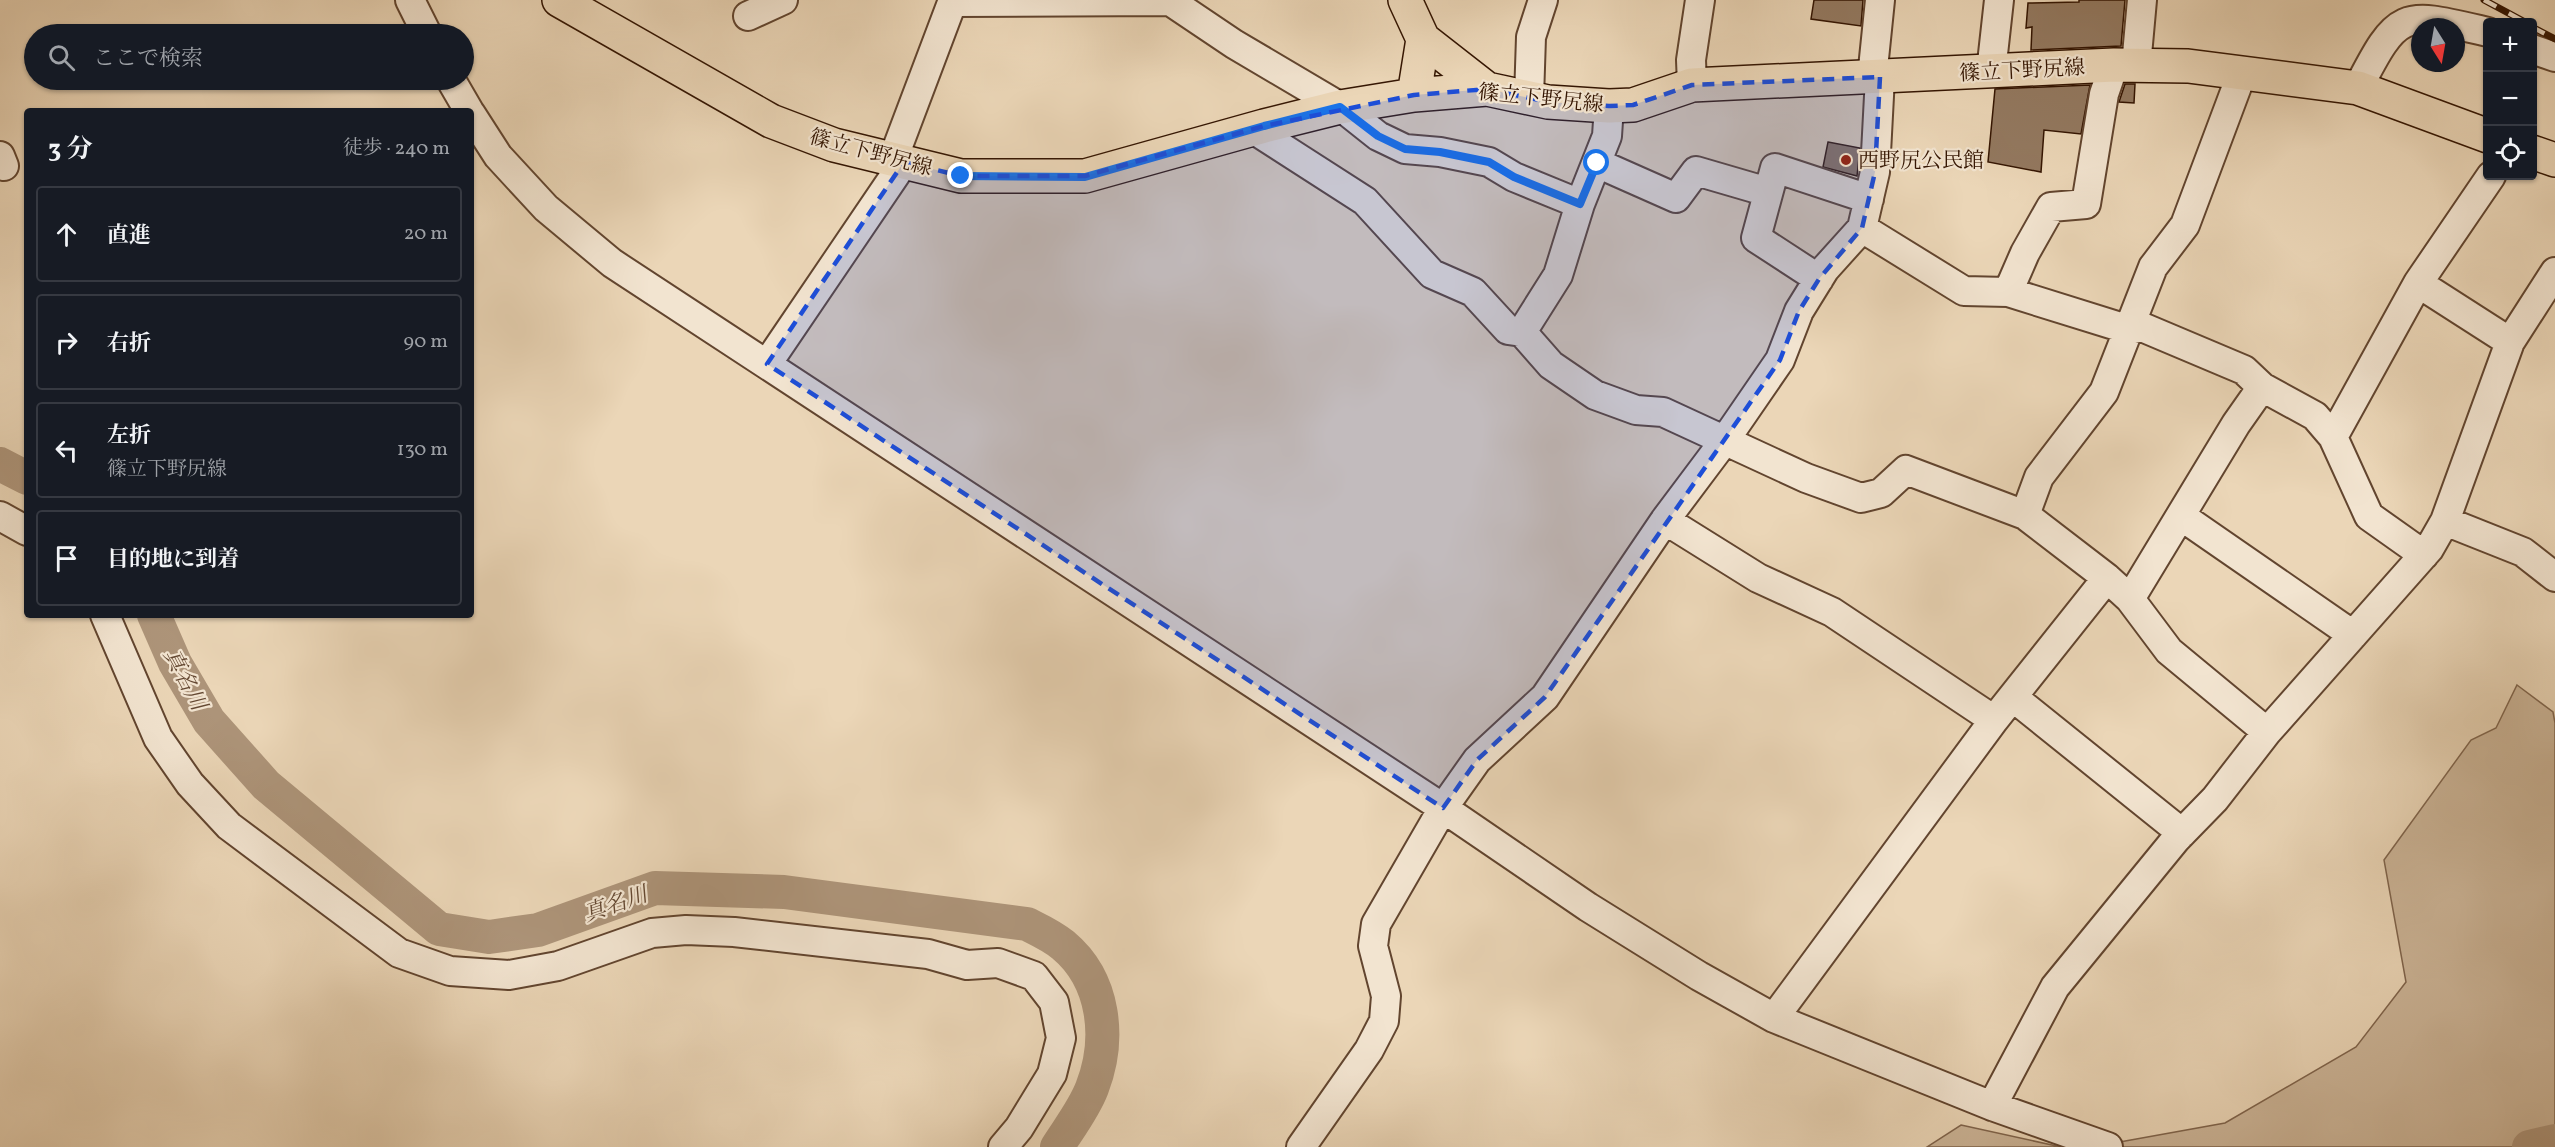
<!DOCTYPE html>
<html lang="ja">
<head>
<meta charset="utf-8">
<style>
  :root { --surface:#171b24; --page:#242831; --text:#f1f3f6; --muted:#9ea1a6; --line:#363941 }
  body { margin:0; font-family:Vollkorn,"Noto Serif JP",serif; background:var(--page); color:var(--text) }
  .controls { position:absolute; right:18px; top:18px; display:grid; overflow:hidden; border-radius:6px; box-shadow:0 2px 4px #0004 }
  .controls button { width:54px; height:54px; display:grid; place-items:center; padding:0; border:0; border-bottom:2px solid var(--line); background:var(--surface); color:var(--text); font:30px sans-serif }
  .compass { position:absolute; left:2411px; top:18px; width:54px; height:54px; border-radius:50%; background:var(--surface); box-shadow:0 2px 4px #0004; rotate:169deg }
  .stop { position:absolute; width:18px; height:18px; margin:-14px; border:4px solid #1a73e8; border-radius:50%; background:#fff }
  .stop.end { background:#1a73e8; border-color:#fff; box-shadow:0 2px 6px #0008 }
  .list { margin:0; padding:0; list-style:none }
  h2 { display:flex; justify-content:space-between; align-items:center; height:78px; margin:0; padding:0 24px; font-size:26px }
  h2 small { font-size:20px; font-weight:400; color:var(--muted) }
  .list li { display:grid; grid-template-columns:39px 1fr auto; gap:18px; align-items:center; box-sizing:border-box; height:96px; margin:0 12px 12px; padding:0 12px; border:2px solid var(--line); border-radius:6px }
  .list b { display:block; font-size:22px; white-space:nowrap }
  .list p { margin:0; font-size:20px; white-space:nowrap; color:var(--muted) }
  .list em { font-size:20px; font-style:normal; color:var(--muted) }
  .icon { flex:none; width:33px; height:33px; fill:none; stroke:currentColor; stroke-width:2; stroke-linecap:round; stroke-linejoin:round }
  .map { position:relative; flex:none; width:2555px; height:1147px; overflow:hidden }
  .search { position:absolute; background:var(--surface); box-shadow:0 2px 4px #0004; left:24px; top:24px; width:450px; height:66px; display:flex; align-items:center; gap:15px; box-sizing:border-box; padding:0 21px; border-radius:33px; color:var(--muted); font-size:22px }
  .panel { position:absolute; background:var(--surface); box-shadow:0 2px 4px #0004; left:24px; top:108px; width:450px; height:510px; border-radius:6px }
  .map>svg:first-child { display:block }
</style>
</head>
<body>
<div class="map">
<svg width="2555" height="1147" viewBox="0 0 2555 1147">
  <rect width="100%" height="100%" fill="#ebd6b7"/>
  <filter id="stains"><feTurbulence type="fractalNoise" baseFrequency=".00333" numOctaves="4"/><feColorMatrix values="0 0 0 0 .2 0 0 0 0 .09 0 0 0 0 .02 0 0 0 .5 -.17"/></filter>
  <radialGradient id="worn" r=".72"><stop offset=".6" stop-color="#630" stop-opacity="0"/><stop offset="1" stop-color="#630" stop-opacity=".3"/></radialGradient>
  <path fill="#ccb598" stroke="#80654d" stroke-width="1.5" d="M 2517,685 L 2553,712 L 2555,723 L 2555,1147 L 2092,1147 L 2225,1123 L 2356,1047 L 2406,982 L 2384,860 L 2471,740 L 2496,728 Z
    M 1961,1125 L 2061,1147 L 1927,1147 Z"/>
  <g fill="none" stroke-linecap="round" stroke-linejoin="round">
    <path stroke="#ad9479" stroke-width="34" d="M 0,464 L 27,478
      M 154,615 L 175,663 L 209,721 L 266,785 L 439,929 L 489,937 L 538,930 L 655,888 L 784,892 L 1027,924 C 1039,930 1052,936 1063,945 C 1105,980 1111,1039 1092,1088 C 1084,1109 1069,1128 1057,1147
      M 2529,1147 L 2555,1141"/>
  </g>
  <path fill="#937960" stroke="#341502" stroke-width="1.5" d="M 1814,0 L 1863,0 L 1861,26 L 1811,19 Z
    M 2079,0 L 2125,0 L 2121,46 L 2031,50 L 2032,27 L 2026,28 L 2028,3 L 2079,2 Z
    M 2125,84 L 2135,84 L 2134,103 L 2119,102 Z
    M 2090,85 L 2081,134 L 2044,130 L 2041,172 L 1988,162 L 1995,89 Z
    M 1828,142 L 1860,148 L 1857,176 L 1823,167 Z"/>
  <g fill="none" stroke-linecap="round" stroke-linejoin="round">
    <defs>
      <path id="minor" d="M 410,0 L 427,34
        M 954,2 L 1170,1 L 1234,44 L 1344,109 L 1378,136 L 1405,149 L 1440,152 L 1489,162 L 1514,177 L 1580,204 L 1558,275 L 1522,332 L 1551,365 L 1595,395 L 1636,410 L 1663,412 L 1806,478 L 1861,498 L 1881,493 L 1906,470 L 2025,515 L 2107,578 L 2130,599 L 2169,651 L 2267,732 L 2429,549 L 2445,521 L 2510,342 L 2555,272
        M 748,16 L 783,0
        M 2532,49 L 2555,57
        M 2136,66 L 2142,0
        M 1991,72 L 1999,0
        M 1872,78 L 1880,0
        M 451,80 L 469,111
        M 1692,85 L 1691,60 L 1700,0
        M 2358,88 C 2399,8 2402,12 2488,32
        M 1529,98 L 1531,37 L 1543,0
        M 471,114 L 498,156 L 546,208 L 612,263 L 1443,808 L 1588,907 L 1699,976 L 1774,1018 L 1992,1106 L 2108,1147
        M 1253,129 L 1365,201 L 1432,274 L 1473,292 L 1508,330 L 1522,332
        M 0,156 L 4,166
        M 893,159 L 953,0
        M 1597,163 L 1676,198 L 1696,171 L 1768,192
        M 1580,204 L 1607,136 L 1609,106
        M 1862,228 L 1964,291 L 2008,292 L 2130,330 L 2142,327 L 2244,370 L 2262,387
        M 1819,279 L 1756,238 L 1775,168 L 1869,199
        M 2418,283 L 2491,176
        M 2008,292 L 2025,253 L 2051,207 L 2086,204 L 2104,94 L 2114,65
        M 767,364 L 904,162
        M 2333,437 L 2369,516 L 2424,555
        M 2025,515 L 2039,477 L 2104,392 L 2153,267 L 2185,225 L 2242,73
        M 0,516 L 27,531
        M 2181,516 L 2353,635
        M 1665,520 L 1758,578 L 1832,612 L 1994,720
        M 2445,521 L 2523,552 L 2555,577
        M 2130,599 L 2236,424 L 2262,387 L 2315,416 L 2333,437 L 2418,283 L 2510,342
        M 105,615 L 158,738 L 190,784 L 229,826 L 399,953 L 450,971 L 509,975 L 558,966 L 652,933 L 686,930 L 734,932 L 928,954 L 967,965 L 998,963 L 1034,976 L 1054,1002 L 1061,1038 L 1052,1074 L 1019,1128 L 1003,1147
        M 2014,698 L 2182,833
        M 1774,1018 L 1994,720 L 2107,578
        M 1992,1106 L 2055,987 L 2176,839 L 2215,799 L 2267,732
        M 1301,1147 L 1369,1050 L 1384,1021 L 1386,996 L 1373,946 L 1376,924 L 1443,808 L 1477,760 L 1545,697 L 1665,520 L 1725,440 L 1780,360 L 1799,311 L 1825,269 L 1862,228 L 1875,172 L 1880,77"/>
      <path id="major" d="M 559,0 L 771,121 L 834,145 L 961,176 L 1085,176 L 1264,126 L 1340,107 L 1414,95 L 1487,89 L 1548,102 L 1609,106 L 1633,105 L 1692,85 L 2114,65 L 2188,66 L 2358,88 L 2488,136
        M 1405,0 L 1423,39 L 1487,89
        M 1414,95 L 1423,39
        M 2532,152 L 2555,160"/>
    </defs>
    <use href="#minor" stroke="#62452f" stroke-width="32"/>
    <use href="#major" stroke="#341502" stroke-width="36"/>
    <use href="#minor" stroke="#f2e4d0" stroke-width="28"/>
    <use href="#major" stroke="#ebd6b7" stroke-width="33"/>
    <defs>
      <path id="rail" d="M 2484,0 L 2525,22
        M 2532,27 L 2555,39"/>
    </defs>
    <use href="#rail" stroke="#341502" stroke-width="7"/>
    <use href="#rail" stroke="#f2e4d0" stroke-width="4.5" stroke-dasharray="14" stroke-linecap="butt"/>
  </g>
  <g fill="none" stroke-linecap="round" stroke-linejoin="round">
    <path stroke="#1a73e8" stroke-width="8" d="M 961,176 L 1085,177 L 1264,126 L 1340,107 L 1378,136 L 1405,149 L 1440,152 L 1489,162 L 1514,177 L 1580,204 L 1597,163"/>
  </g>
  <path fill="#1d4ed8" fill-opacity="0.2" stroke="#1d4ed8" stroke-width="4.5" stroke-dasharray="12 8" stroke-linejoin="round" d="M 1880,77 L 1875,172 L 1862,228 L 1819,279 L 1799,311 L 1780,360 L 1545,697 L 1477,760 L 1443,808 L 767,364 L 904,162 L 961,176 L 1085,176 L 1264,126 L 1414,95 L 1487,89 L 1548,102 L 1609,106 L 1633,105 L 1692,85 Z"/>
  <circle fill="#8f2418" stroke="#f2e4d0" stroke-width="2" cx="1846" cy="160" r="6"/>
  <g text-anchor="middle" stroke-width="4.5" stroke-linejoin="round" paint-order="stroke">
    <g font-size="21" fill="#341502" stroke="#f2e4d0">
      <text transform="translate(2022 70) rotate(-3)" y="7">篠立下野尻線</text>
      <text transform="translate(1541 98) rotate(6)" y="7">篠立下野尻線</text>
      <text transform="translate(871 152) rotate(15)" y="7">篠立下野尻線</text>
    </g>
    <g font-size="21" fill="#341502" stroke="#f2e4d0" text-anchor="start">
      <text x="1858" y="167">西野尻公民館</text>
    </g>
    <g font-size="22" font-style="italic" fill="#644832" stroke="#f2e4d0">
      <text transform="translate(186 679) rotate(62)" y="8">真名川</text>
      <text transform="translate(615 903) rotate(-19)" y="8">真名川</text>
    </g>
  </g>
  <rect width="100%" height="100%" filter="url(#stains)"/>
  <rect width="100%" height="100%" fill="url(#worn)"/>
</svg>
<div class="controls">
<button>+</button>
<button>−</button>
<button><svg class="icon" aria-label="locate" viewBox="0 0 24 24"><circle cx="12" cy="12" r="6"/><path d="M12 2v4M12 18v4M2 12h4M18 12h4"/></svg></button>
</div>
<svg class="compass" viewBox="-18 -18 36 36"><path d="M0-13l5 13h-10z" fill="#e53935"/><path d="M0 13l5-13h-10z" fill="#9ea1a6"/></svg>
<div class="stop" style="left:1597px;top:163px"></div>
<div class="stop end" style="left:961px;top:176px"></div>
<div class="search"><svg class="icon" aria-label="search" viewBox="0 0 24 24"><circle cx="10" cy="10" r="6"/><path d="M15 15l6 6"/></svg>ここで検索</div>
<section class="panel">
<h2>3 分<small>徒歩 · 240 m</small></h2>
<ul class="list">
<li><svg class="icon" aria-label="ahead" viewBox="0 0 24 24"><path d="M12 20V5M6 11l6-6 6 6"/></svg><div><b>直進</b></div><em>20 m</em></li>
<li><svg class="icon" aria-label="right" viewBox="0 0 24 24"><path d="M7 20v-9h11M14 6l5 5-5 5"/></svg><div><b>右折</b></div><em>90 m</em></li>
<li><svg class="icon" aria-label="left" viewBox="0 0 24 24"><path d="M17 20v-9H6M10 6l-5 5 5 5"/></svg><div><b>左折</b><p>篠立下野尻線</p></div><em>130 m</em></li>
<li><svg class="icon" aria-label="arrive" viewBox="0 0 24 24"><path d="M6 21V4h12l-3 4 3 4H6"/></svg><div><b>目的地に到着</b></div></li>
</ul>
</section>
</div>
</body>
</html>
